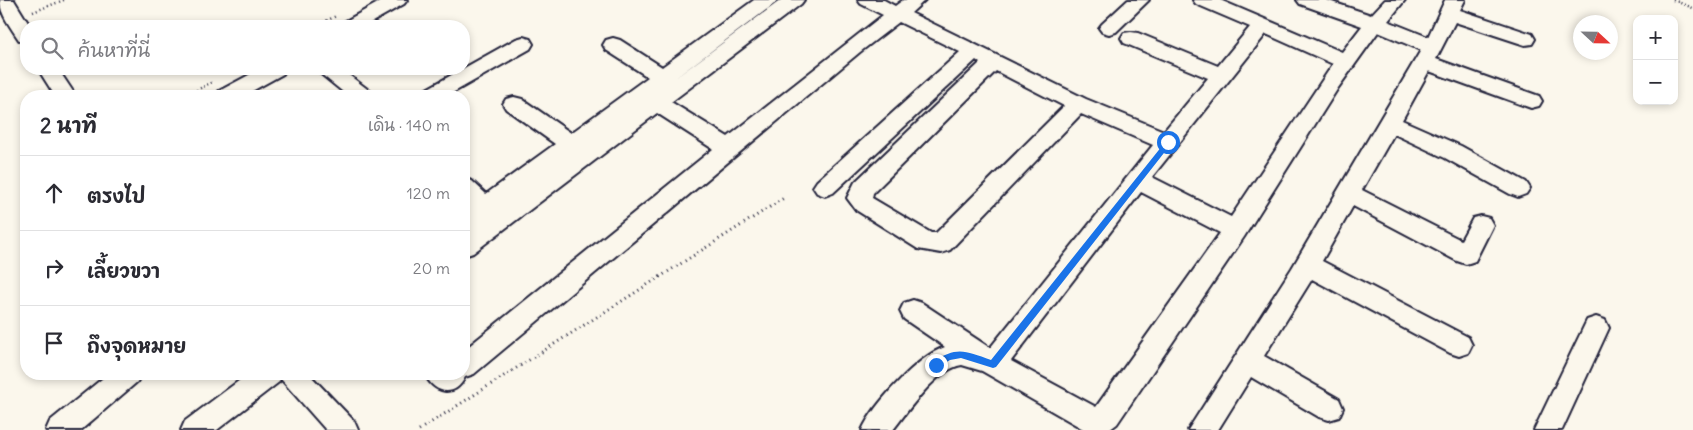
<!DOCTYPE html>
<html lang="th">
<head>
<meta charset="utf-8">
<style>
  :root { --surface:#fff; --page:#f7f7f7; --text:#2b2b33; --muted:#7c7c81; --line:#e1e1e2 }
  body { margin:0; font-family:Delius,"Playpen Sans Thai",sans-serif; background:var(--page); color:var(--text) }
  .controls { position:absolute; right:15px; top:15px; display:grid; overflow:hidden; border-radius:10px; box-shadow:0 2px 8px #0003 }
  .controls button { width:45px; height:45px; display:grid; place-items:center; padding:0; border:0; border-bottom:1px solid var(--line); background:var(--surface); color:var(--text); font:25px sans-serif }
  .compass { position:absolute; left:1573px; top:15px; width:45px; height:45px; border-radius:50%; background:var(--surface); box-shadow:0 2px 8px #0003; rotate:112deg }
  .stop { position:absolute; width:15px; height:15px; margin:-11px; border:4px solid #1a73e8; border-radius:50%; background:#fff }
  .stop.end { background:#1a73e8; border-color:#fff; box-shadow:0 1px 5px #0008 }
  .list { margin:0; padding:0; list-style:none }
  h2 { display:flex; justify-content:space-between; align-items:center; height:65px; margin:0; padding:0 20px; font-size:21px }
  h2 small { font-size:16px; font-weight:400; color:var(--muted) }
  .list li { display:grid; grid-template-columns:32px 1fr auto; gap:15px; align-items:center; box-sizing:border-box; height:75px; padding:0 20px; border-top:1px solid var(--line) }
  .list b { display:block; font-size:19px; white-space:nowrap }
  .list em { font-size:16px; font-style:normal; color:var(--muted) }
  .icon { flex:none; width:28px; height:28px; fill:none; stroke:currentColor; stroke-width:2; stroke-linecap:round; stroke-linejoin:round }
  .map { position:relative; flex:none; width:1693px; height:430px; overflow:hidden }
  .search { position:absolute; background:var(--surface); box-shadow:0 2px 8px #0003; left:20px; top:20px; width:450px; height:55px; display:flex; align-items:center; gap:12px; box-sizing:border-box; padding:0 18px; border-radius:20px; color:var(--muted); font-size:19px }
  .panel { position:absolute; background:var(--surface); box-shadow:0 2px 8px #0003; left:20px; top:90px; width:450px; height:290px; border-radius:20px }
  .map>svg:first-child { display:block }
</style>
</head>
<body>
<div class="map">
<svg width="1693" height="430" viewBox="0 0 1693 430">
  <rect width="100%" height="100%" fill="#fbf7ec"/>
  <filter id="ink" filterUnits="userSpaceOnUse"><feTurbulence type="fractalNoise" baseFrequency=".02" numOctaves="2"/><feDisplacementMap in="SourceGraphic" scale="10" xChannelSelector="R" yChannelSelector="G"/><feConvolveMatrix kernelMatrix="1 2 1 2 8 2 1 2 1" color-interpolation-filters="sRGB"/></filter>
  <g filter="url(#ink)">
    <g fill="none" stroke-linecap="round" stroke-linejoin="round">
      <defs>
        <path id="minor" d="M 0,0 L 14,0 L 30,26 L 26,26 L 26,41 L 19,40 C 11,27 0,15 0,0 Z
          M 383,0 L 407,0 L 404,4 L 365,26 L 341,26 L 344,22 Z
          M 754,0 L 777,0 L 774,4 L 674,79 L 781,0 L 804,0 L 801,4 L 671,102 L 728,137 L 883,15 L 861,4 L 858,0 L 884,0 L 895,6 L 903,0 L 925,0 L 911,13 L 1086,99 L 1164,131 L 1208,78 L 1124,43 L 1121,38 L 1124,33 L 1131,32 L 1138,33 L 1218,66 L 1250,27 L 1196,4 L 1193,0 L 1220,0 L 1342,52 L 1362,26 L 1300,4 L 1297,0 L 1326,0 L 1371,15 L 1385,0 L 1405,0 L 1388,21 L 1428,37 L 1445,0 L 1465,0 L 1460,10 L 1532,34 L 1535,39 L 1532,44 L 1525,45 L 1455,22 L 1436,59 L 1539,96 L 1542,101 L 1539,106 L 1531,108 L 1429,71 L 1402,120 L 1461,146 L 1526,182 L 1530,188 L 1526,194 L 1518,197 L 1510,194 L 1445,158 L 1394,134 L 1362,190 L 1461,240 L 1473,218 L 1481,216 L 1489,218 L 1493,225 L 1475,261 L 1466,264 L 1457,261 L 1353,206 L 1322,261 L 1468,337 L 1472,345 L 1468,353 L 1459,356 L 1450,353 L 1312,279 L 1264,356 L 1339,399 L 1343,408 L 1339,417 L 1329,420 L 1319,417 L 1251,377 L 1218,430 L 1188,430 L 1292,268 L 1421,50 L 1378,32 L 1338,88 L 1244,237 L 1117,424 L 1109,430 L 1085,430 L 982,371 L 962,365 C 937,368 908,411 893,430 L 862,430 C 874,404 918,356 945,347 L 904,319 L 900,311 L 904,303 L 913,300 L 922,303 L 990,348 L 1153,145 L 1081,114 L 950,250 L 941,253 L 918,249 L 856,210 L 847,198 L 855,182 L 980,63 L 976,60 L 833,193 L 825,196 L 817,193 L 813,187 L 817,181 L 960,52 L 899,22 L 860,52 L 474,374 L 465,377 C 455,399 433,393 425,374 L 464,374 L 464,350 L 713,149 L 657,113 L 473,253 L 464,256 L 464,233 L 466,232 L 464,232 L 464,211 L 469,207 L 464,201 L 464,178 L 472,181 L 486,194 L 555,144 L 506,109 L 503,104 L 506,99 L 514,97 L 522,99 L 571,133 L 648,77 L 606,50 L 603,45 L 606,40 L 613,38 L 620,40 L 662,67 ZM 1266,34 L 1333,64 L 1231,217 L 1152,177 ZM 996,71 L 1064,106 L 936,233 L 931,233 L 872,198 L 873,193 ZM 1141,192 L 1220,233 L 1096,407 L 1011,361 Z
          M 1128,0 L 1149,0 L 1116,32 L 1109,34 L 1102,32 L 1099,28 L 1102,24 Z
          M 523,37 L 530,39 L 533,44 L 530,49 L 447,96 L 420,96 L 423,91 L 516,39 Z
          M 38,69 L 58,69 L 76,96 L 55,96 Z
          M 260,69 L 286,69 L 283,74 L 243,96 L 217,96 L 219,91 Z
          M 318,69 L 341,69 L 370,91 L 373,96 L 348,96 L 321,74 Z
          M 1596,317 L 1605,320 L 1609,328 L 1562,430 L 1534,430 L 1587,320 Z
          M 108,374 L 141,374 L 137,382 L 81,430 L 46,430 L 50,421 Z
          M 248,374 L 309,374 L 354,421 L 358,430 L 326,430 L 280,378 L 279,382 L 217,430 L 181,430 L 185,421 Z"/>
      </defs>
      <use href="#minor" stroke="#22223b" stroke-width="4"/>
      <path stroke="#22223b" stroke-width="2.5" stroke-dasharray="1 3" stroke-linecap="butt" d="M 1673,0 L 1693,8
        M 33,12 L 64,0
        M 316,26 L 336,16
        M 186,96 L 214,81"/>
      <path stroke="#22223b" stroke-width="3" stroke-dasharray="1 4" stroke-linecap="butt" d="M 419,430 L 784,198"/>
      <use href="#minor" fill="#fbf7ec" fill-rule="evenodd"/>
    </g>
  </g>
  <path fill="#1a73e8" d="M 1168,140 L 1171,141 L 1171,144 L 996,367 L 993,368 L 961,358 L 950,360 L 936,369 L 933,368 L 933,362 C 957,346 965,351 991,360 L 1166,141 Z"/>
</svg>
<div class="controls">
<button>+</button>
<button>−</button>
</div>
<svg class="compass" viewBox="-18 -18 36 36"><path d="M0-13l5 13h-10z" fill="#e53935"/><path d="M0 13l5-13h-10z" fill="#7c7c81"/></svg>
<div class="stop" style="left:1168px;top:142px"></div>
<div class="stop end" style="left:936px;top:365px"></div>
<div class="search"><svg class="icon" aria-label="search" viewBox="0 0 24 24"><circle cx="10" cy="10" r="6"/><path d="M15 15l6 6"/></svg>ค้นหาที่นี่</div>
<section class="panel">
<h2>2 นาที<small>เดิน · 140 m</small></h2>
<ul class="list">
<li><svg class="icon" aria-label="ahead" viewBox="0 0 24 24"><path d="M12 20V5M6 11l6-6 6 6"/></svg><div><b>ตรงไป</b></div><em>120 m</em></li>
<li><svg class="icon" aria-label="right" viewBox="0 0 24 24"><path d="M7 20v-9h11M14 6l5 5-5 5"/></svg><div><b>เลี้ยวขวา</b></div><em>20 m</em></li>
<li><svg class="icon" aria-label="arrive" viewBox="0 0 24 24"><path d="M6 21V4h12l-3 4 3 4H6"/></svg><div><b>ถึงจุดหมาย</b></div></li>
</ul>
</section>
</div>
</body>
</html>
